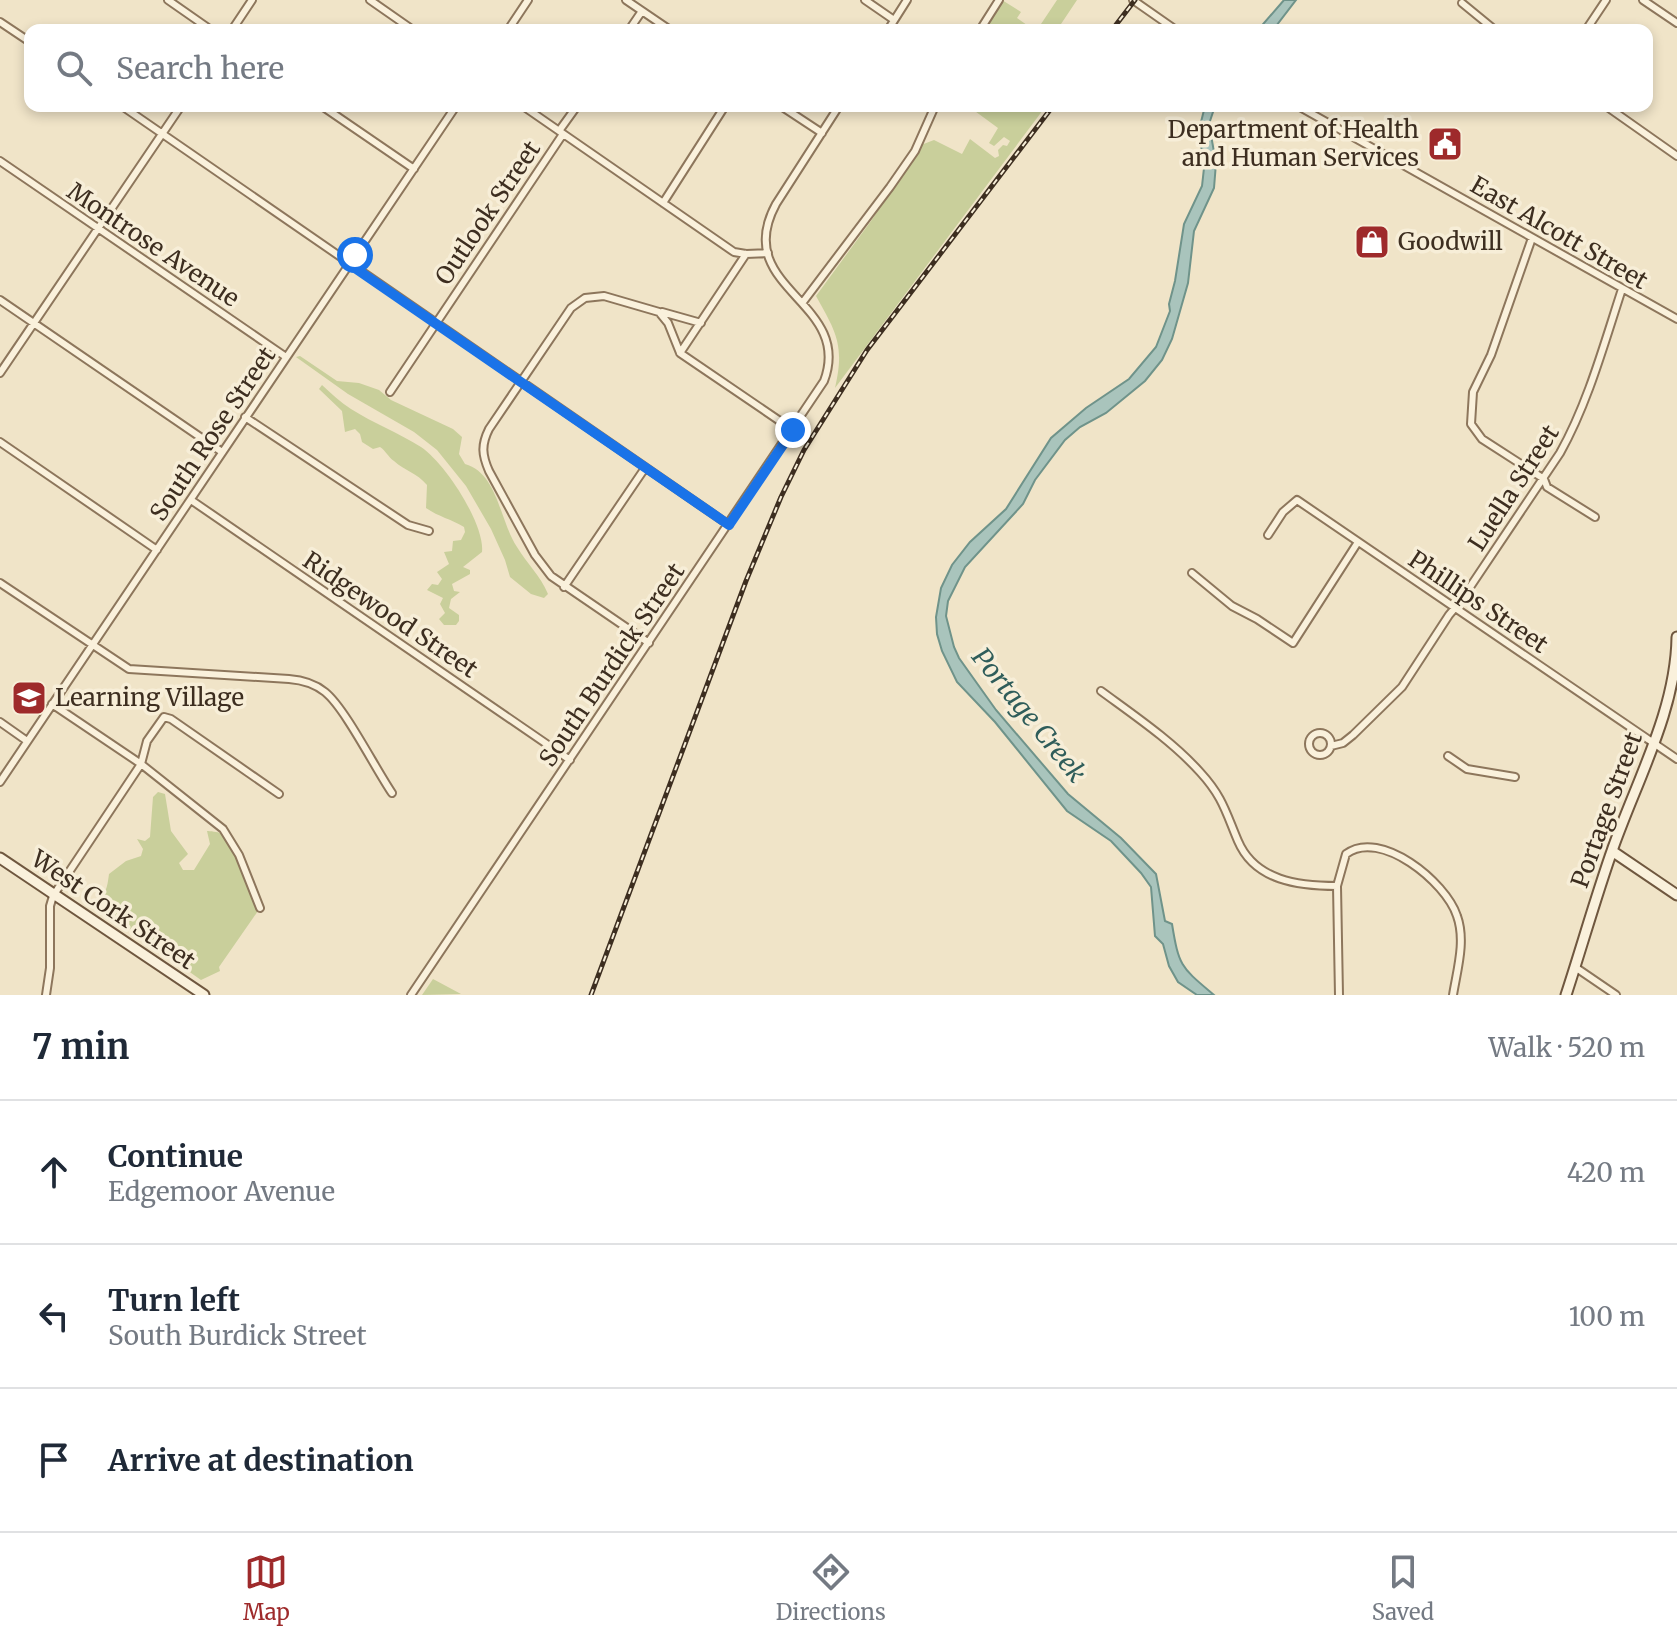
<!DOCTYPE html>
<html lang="en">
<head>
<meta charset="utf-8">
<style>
  :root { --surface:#fff; --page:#f6f6f7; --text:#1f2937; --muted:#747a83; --line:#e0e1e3; --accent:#9e2a2b }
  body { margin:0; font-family:Merriweather,serif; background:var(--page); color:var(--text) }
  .stop { position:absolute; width:24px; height:24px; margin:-18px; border:6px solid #1a73e8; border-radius:50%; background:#fff }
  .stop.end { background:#1a73e8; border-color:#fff; box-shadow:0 2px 8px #0008 }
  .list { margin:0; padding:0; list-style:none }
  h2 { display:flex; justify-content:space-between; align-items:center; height:104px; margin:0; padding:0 32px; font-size:34px }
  h2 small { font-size:26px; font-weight:400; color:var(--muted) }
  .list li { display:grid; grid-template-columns:52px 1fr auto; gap:24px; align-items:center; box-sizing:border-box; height:144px; padding:0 32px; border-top:2px solid var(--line) }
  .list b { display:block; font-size:30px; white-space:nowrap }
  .list p { margin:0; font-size:26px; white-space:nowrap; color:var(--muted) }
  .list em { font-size:26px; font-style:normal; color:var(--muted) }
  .icon { flex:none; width:44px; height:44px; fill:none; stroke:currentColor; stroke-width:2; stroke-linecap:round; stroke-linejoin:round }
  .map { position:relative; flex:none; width:1677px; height:995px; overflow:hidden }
  .search { position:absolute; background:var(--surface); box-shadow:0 4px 12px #0003; left:24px; right:24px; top:24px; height:88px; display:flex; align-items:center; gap:20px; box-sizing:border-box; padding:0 28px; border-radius:16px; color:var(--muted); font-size:30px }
  .sheet { height:536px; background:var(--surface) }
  nav { display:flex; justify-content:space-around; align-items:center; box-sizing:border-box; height:112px; border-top:2px solid var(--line); background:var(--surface); font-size:22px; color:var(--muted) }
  nav a { display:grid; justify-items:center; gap:4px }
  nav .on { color:var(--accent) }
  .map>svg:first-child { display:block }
</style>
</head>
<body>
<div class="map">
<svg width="1677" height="995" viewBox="0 0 1677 995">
  <rect width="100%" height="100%" fill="#f0e4c8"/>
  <path fill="#c9cf9b" d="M 1002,0 L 1021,12 L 1017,18 L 1034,30 L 983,30 Z
    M 1057,0 L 1077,0 L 1057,30 L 1037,30 Z
    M 968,106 L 1046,106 L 835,388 C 845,345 836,332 816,296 L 871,221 L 921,145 L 934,140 L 962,154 L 970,139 L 995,158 L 999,156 L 998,150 L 1003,145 L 1007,146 L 1010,141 L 1004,137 L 994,146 L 989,143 L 998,128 Z
    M 300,356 L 337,381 L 359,383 L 379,390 L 391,400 L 453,429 L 462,437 L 459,454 L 465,464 C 498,473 500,522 517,547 C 527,564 540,575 548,594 L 544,598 L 531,594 L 510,577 L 505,560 L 491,529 L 466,486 L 437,450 L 414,432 L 348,394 L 296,357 Z
    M 322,385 C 331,393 340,402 351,409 C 373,423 399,433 421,447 C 445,463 485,524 482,552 L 463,567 L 470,570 L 470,574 L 452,584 L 454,591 L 460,592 L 451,599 L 449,608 L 459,615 L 459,621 L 456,625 L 444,625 L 439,619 L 445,613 L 440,604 L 443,598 L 427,590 L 432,584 L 438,585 L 442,579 L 437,572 L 449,564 L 444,552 L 452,551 L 453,541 L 461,540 L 465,532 L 464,527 C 451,519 439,517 426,508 L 427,485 C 417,473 405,471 394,461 C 388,457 386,451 380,447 L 373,449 L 362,442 L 360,434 L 355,429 L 345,432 L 342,411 L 319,389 Z
    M 158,792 L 165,794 L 171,831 L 188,854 L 179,863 L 183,870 L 194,870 L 210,844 L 207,831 C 209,831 219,832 220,833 C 237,842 251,893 258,911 L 219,967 L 220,971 L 201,980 L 92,903 C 106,896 107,889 109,874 L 126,861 L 141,856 L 143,849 L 137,839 L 145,841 L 150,837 L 153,797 Z
    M 433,979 L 461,994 L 422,995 Z"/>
  <path fill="#a9c4bc" stroke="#6f938a" stroke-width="2" d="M 1284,0 L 1296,0 L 1273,30 L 1258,30 Z
    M 1205,106 L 1215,106 L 1209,124 L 1216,163 L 1214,188 L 1194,231 L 1188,283 L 1172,339 L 1162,360 L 1145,381 L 1106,413 L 1080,427 L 1065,440 L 1035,480 L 1023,504 L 965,567 L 948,601 L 946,616 L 954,647 L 959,658 L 996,710 L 1068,794 L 1121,838 L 1156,874 L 1165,921 L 1172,924 C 1179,967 1181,967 1214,995 L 1197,995 L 1178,982 L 1169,966 L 1163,944 L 1155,936 L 1151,887 L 1141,873 L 1111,841 L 1067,811 L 995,722 L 957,682 L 942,651 L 937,634 L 936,617 L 941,588 L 952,565 L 970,542 L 1006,509 L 1051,438 L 1086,408 L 1129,379 L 1156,347 L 1170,311 L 1169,304 L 1175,281 L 1184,224 L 1202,186 L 1204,168 L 1199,130 Z"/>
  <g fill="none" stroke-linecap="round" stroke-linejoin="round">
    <defs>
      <path id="street" d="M 168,0 L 211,30
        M 370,0 L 413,30
        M 626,0 L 670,30
        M 865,0 L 894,20
        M 1133,0 L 1176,30
        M 1643,0 L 1677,23
        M 1462,3 L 1495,30
        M 0,22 L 30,42
        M 232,30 L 252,0
        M 508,30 L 528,0
        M 629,30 L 642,11
        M 888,30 L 907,0
        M 980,30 L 999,0
        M 1586,30 L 1606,0
        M 122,106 L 729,525
        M 322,106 L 414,169
        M 523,106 L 734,252 L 746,254 L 768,253
        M 781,106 L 822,133
        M 1298,106 L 1677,319
        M 1606,106 L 1677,156
        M 559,131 L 577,106
        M 0,161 L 286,357
        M 663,203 L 725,106
        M 1532,238 L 1491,355 L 1473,392 L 1471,424 L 1482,439 L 1544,479 L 1547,487 L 1595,517
        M 0,300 L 222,452
        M 803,302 L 890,187 L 915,151 L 935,106
        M 662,312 L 701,323
        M 680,353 L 793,430
        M 680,353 L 746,254
        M 0,373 L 181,106
        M 390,392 L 563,134
        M 245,417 L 408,525 L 429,531
        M 0,442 L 157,550
        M 191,500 L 570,760
        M 1268,535 L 1283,512 L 1297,500 L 1677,759
        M 1192,573 L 1232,606 L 1257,619 L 1293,643 L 1358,542
        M 0,583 L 129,669 L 289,679 C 302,680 314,683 325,692 C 345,708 375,768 392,793
        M 564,587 L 645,468
        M 649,643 L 551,576 L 535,555 L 489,471 C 482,455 481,445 489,429 L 571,308 L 585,298 L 604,296 L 659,312 L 668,323 L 680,353
        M 1101,691 C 1135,716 1172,741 1200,772 C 1223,797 1226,813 1238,841 C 1255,881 1299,886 1337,886
        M 52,704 L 141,764 L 223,829 L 239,855 L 260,908
        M 0,722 L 27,741
        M1309 744a11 11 0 1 1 22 0a11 11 0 1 1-22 0Z
        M 1331,746 L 1343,743 L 1353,735 L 1402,687 L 1449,615 L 1460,602 L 1560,453 C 1588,403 1604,344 1622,289
        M 1448,756 L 1467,769 L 1515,777
        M 0,782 L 456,106
        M 1575,967 L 1616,995
        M 46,995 L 50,968 L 50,906 L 53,896 L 141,764 L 147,741 L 164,717 L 171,719 L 279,794
        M 411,995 L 824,381 C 854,301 730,289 776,204 L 839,106
        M 1339,995 L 1337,886 L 1346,854 C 1380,828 1446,882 1457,916 C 1466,941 1457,970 1453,995"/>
      <path id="secondary" d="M 1612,851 L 1677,895
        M 0,858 L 204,995
        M 1566,995 C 1582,946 1596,896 1613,848 C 1637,780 1676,710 1677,637"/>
    </defs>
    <use href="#street" stroke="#8d765c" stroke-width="10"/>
    <use href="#secondary" stroke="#6f573f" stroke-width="13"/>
    <use href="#street" stroke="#faf1dc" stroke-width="6"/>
    <use href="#secondary" stroke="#faf1dc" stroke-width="9"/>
    <defs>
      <path id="rail" d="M 1112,30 L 1135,0
        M 591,995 L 746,581 L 781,497 L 804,450 L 867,350 L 1053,106"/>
    </defs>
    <use href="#rail" stroke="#3d2e20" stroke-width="5"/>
    <use href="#rail" stroke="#f7eed8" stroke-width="2" stroke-dasharray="6" stroke-linecap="butt"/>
  </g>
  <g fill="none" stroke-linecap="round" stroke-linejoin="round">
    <path stroke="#1a73e8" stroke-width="10" d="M 355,255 L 349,264 L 729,525 L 793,430"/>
  </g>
  <defs>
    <symbol id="civic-square" viewBox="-11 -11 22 22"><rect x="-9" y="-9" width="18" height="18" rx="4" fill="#9e2a2b" stroke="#f7eed8"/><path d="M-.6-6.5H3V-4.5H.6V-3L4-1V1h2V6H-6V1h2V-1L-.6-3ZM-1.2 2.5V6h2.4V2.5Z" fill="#fff"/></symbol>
    <symbol id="shop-square" viewBox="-11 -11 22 22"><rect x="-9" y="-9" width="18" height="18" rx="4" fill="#9e2a2b" stroke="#f7eed8"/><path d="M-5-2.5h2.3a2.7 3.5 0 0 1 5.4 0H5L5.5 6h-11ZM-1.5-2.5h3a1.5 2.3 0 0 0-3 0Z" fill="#fff"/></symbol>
    <symbol id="school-square" viewBox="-11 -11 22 22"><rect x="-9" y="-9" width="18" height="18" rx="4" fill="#9e2a2b" stroke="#f7eed8"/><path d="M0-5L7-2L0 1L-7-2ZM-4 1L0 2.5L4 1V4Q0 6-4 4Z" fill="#fff"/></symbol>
  </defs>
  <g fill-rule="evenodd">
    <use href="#civic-square" x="1425" y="124" width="40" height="40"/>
    <use href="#shop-square" x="1352" y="222" width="40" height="40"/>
    <use href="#school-square" x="9" y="678" width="40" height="40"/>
  </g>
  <g text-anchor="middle" stroke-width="7" stroke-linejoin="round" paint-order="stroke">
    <g font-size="24" fill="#3d2e20" stroke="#f7eed8" text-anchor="start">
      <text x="1419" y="138" text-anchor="end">Department of Health<tspan x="1419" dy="28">and Human Services</tspan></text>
      <text x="1398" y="250">Goodwill</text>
      <text x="55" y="706">Learning Village</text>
    </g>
    <g font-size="24" fill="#3d2e20" stroke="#f7eed8">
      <text transform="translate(488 213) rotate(-56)" y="8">Outlook Street</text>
      <text transform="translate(1559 233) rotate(30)" y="8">East Alcott Street</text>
      <text transform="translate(153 245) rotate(34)" y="8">Montrose Avenue</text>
      <text transform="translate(213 434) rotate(-56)" y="8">South Rose Street</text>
      <text transform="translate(1514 488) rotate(-57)" y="8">Luella Street</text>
      <text transform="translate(1478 602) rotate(34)" y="8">Phillips Street</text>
      <text transform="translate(390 615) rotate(34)" y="8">Ridgewood Street</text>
      <text transform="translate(612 665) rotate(-56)" y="8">South Burdick Street</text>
      <text transform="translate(1607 810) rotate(-70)" y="8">Portage Street</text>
      <text transform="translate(113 910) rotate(34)" y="8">West Cork Street</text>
    </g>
    <g font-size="26" font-style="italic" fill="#2f5d5a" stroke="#f7eed8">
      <text transform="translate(1029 715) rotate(51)" y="9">Portage Creek</text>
    </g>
  </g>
</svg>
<div class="stop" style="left:355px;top:255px"></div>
<div class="stop end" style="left:793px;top:430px"></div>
<div class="search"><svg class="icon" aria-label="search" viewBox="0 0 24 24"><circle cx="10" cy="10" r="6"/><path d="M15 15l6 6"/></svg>Search here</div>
</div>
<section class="sheet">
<h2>7 min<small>Walk · 520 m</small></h2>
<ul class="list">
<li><svg class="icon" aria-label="ahead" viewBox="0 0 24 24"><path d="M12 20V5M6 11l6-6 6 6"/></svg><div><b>Continue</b><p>Edgemoor Avenue</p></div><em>420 m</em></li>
<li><svg class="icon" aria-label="left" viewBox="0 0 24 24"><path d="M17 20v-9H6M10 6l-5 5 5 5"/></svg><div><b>Turn left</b><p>South Burdick Street</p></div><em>100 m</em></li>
<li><svg class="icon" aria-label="arrive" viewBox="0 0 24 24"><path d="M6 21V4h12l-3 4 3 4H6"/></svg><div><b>Arrive at destination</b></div></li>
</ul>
</section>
<nav>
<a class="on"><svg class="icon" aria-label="map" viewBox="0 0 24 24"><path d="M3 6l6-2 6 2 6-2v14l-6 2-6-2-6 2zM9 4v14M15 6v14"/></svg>Map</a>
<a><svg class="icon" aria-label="directions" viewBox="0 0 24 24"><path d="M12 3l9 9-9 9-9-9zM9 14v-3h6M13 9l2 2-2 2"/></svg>Directions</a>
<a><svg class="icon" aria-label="saved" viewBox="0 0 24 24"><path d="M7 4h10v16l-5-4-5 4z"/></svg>Saved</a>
</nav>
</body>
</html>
